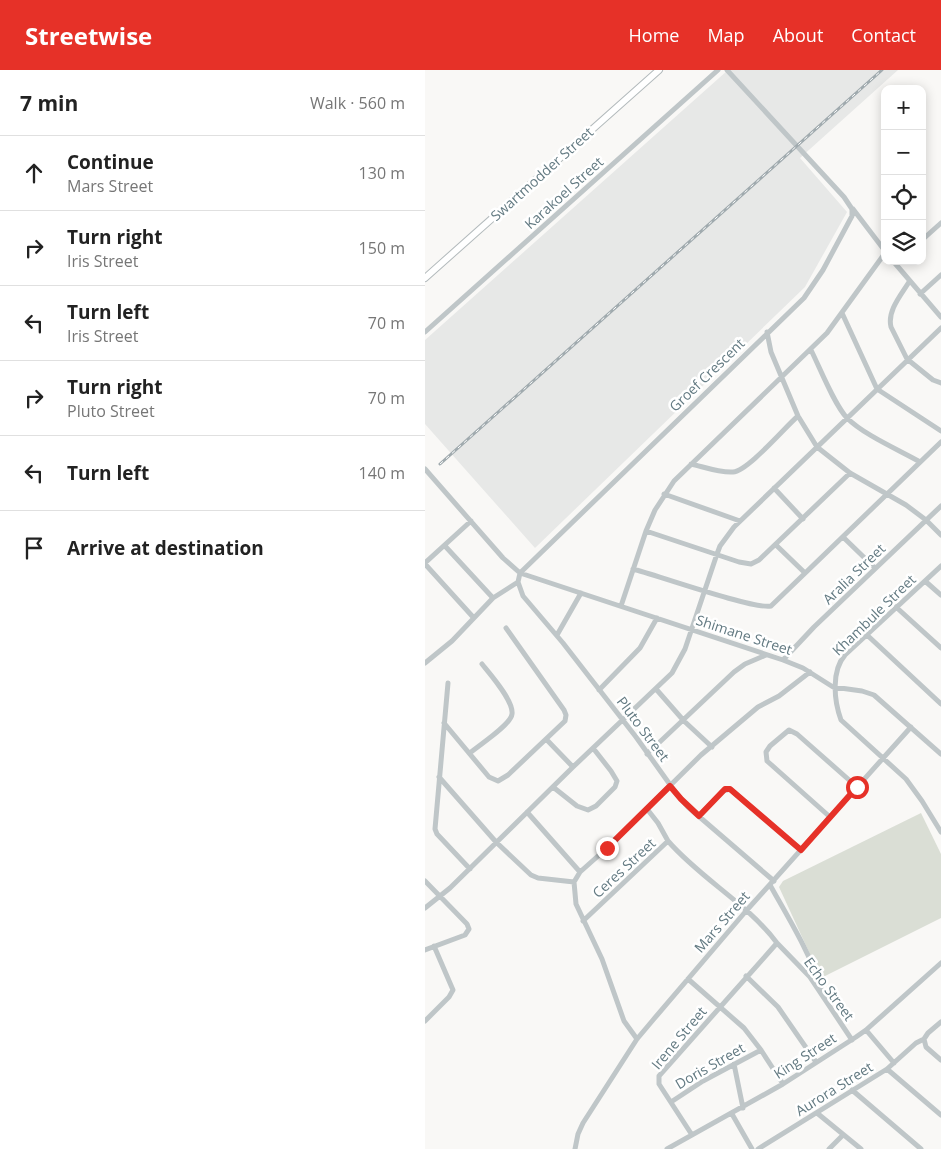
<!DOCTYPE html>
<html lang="en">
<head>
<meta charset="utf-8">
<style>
  :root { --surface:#fff; --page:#f2f2f2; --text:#222; --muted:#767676; --line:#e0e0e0; --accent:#e63128 }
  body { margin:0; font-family:"Open Sans",sans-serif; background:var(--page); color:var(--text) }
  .controls { position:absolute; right:15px; top:15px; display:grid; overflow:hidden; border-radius:10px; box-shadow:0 2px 12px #0003 }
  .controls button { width:45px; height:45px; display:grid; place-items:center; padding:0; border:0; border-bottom:1px solid var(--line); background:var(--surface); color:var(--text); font:25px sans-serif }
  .stop { position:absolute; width:15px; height:15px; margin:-11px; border:4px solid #e63128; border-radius:50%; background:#fff }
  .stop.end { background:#e63128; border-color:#fff; box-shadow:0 1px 5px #0008 }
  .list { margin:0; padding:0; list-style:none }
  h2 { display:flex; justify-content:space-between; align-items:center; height:65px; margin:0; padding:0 20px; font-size:21px }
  h2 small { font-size:16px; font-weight:400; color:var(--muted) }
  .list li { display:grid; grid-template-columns:32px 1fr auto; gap:15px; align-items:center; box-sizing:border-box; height:75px; padding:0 20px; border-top:1px solid var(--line) }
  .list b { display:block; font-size:19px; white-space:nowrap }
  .list p { margin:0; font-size:16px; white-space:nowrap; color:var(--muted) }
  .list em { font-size:16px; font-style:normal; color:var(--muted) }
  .icon { flex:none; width:28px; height:28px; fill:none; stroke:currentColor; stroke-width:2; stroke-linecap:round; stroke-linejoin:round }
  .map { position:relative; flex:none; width:516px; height:1079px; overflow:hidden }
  header { display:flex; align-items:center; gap:30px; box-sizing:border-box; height:70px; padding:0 25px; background:var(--accent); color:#fff }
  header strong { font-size:24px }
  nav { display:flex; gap:28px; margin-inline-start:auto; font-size:18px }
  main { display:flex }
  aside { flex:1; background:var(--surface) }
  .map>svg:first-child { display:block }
</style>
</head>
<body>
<header>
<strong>Streetwise</strong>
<nav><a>Home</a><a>Map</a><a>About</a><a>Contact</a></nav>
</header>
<main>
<aside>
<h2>7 min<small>Walk · 560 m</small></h2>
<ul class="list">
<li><svg class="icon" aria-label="ahead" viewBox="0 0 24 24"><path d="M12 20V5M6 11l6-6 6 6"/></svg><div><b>Continue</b><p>Mars Street</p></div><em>130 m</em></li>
<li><svg class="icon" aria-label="right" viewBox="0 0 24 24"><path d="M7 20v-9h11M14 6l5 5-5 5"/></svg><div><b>Turn right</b><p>Iris Street</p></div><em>150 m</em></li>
<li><svg class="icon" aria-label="left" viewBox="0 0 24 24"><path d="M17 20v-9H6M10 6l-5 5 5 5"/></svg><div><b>Turn left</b><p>Iris Street</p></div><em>70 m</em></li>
<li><svg class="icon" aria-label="right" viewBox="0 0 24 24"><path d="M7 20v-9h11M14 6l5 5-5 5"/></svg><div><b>Turn right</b><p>Pluto Street</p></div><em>70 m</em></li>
<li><svg class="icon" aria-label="left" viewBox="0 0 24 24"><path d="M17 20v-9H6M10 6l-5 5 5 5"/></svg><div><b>Turn left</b></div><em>140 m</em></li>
<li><svg class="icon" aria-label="arrive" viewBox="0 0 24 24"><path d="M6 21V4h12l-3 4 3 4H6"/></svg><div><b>Arrive at destination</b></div></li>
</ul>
</aside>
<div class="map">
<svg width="516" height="1079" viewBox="0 0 516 1079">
  <rect width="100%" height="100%" fill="#f9f8f6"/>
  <path fill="#e7e8e7" d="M 303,0 L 473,0 L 375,88 L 422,142 L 380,217 L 110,478 L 0,354 L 0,270 Z"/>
  <path fill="#daded5" d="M 496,743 L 516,784 L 516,848 L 396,908 L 354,817 L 358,811 Z"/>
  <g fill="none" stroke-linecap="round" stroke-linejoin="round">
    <defs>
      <path id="major" d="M 0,208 L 234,0"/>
    </defs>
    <use href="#major" stroke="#b3babc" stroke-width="8"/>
    <path stroke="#bfc6c8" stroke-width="5" d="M 428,139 L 460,181
      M 497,170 L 516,153
      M 468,191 L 516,247
      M 484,212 C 476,225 462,241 466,257 L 482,289 L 508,310 L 516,313
      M 495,224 L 516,205
      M 417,243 L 452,319 L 516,361
      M 0,262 L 293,0
      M 342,262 L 346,282 L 373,346 L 392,377 L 425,403 L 481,435 L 501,450 L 516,465
      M 386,280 C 395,298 409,334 422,348 C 439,365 474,380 495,392
      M 266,394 C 279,397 295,403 308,402 C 323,401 360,357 373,346
      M 0,399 L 78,488 L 95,503 L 379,228 L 398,200 L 427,146 L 427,139 L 419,127 L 302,0
      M 349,418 L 378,449
      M 239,424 L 315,451
      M 221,461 L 314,492 L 326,494 L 334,490 L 425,403
      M 418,467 L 450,498
      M 351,475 L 380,503
      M 20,476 L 68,528
      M 0,493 L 46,451
      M 0,494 L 48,547
      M 516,496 L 420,585 C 406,601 409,631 416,650 L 481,709 L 497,731 L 516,762
      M 208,499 C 231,505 330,540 346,536 L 516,372
      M 500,511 L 516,525
      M 196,536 L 221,461 L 230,440 L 249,411 L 402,263 L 460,183
      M 471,537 L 516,578
      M 132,565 L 156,523
      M 442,565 L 516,634
      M 358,590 L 389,557 L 516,436
      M 0,593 L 27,571 L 68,528 L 93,512
      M 23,613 L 10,759 L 12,764 L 45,799
      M 231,619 L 259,651 L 287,677
      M 174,620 L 215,578 L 232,548
      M 19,653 L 64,707 L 73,711 L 83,705 L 140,651 L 141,645 L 139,640 L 81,558
      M 121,669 L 148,697
      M 45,683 C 54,675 86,655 87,644 C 89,631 65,604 57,594
      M 222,684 L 309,602 L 320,594 L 341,585
      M 14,707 L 71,772 L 106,805 L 113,808 L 149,812
      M 128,717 L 152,736 L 163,740 L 171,736 L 190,717 L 192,711 L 186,701 L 168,678
      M 222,739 L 233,753 L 243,771
      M 102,742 L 155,802 L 149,812 L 151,834 L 177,889 L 199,951 L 212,969
      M 274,746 L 298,721 L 305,719 L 376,780
      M 405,747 L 342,691 L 341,682 L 345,676 L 364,660 L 372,664 L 432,717
      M 155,802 L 182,778 L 276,685 L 333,637 L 354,626 L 385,602
      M 0,811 L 42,854 L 44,859 L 40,865 L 0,880
      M 349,811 L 263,737 L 251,723 L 211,667 L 138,573 L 98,526 L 93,512 L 95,503 L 358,590 L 378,598 L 408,617 L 437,621 L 449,625 L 516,684
      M 345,815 C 364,849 385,883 397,920
      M 0,838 L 25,818 L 148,697 L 247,603 L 260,579 L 292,484 L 295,476 L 309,457 L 516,258
      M 158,851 L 243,771 C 276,809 322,833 352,873
      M 321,906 L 353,937 L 391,992
      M 263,909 L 319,958 L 336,980 L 358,1014
      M 0,951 L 24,927 L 28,920 L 9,876
      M 516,952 L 503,963 L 499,969 L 501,977 L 516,990
      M 441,960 L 469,993
      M 309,994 L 318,1038
      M 462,999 L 491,973 L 499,969
      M 427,1020 L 496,1079
      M 246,1032 L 278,1011 L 336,980
      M 392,1043 L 436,1079
      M 307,1044 L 327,1079
      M 267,1065 L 234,1014 L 234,1006 L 352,873 L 385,907 L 427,970
      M 150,1079 L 153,1064 L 158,1053 L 212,969 L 228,950 L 321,841 L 486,657
      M 242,1079 L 358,1014 L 431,967 L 441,960 L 516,893
      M 333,1079 L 462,999 L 516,1045
      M 404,1079 L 418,1065"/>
    <use href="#major" stroke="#fff" stroke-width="6"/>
    <defs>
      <path id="rail" d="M 15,394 L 457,0"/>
    </defs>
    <use href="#rail" stroke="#a0aaae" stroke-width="3"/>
    <use href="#rail" stroke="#fff" stroke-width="1" stroke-dasharray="4" stroke-linecap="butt"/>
  </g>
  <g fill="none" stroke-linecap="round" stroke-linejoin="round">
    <path stroke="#e63128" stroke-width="6" d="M 182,778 L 245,716 L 256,729 L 274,746 L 300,719 L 305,719 L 376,780 L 432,717"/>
  </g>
  <g text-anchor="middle" stroke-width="5" stroke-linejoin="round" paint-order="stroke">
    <g font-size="14" fill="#637a82" stroke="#fff">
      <text transform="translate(117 104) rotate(-42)" y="5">Swartmodder Street</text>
      <text transform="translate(139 123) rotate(-42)" y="5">Karakoel Street</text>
      <text transform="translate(282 305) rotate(-44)" y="5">Groef Crescent</text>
      <text transform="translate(429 504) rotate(-44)" y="5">Aralia Street</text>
      <text transform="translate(449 545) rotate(-44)" y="5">Khambule Street</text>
      <text transform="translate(319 565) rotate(18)" y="5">Shimane Street</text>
      <text transform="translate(218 659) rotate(53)" y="5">Pluto Street</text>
      <text transform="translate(199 798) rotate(-43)" y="5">Ceres Street</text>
      <text transform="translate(297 852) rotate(-49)" y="5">Mars Street</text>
      <text transform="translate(404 919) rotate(54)" y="5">Echo Street</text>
      <text transform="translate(254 968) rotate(-50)" y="5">Irene Street</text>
      <text transform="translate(380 986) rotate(-33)" y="5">King Street</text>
      <text transform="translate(285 996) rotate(-30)" y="5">Doris Street</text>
      <text transform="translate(409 1019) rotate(-32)" y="5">Aurora Street</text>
    </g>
  </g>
</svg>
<div class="controls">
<button>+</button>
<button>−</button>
<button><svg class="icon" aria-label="locate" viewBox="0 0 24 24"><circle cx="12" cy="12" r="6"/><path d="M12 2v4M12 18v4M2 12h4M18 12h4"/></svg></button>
<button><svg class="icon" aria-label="layers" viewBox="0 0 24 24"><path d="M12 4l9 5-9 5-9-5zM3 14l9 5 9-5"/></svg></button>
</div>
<div class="stop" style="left:432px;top:717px"></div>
<div class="stop end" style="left:182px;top:778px"></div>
</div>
</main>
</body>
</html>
